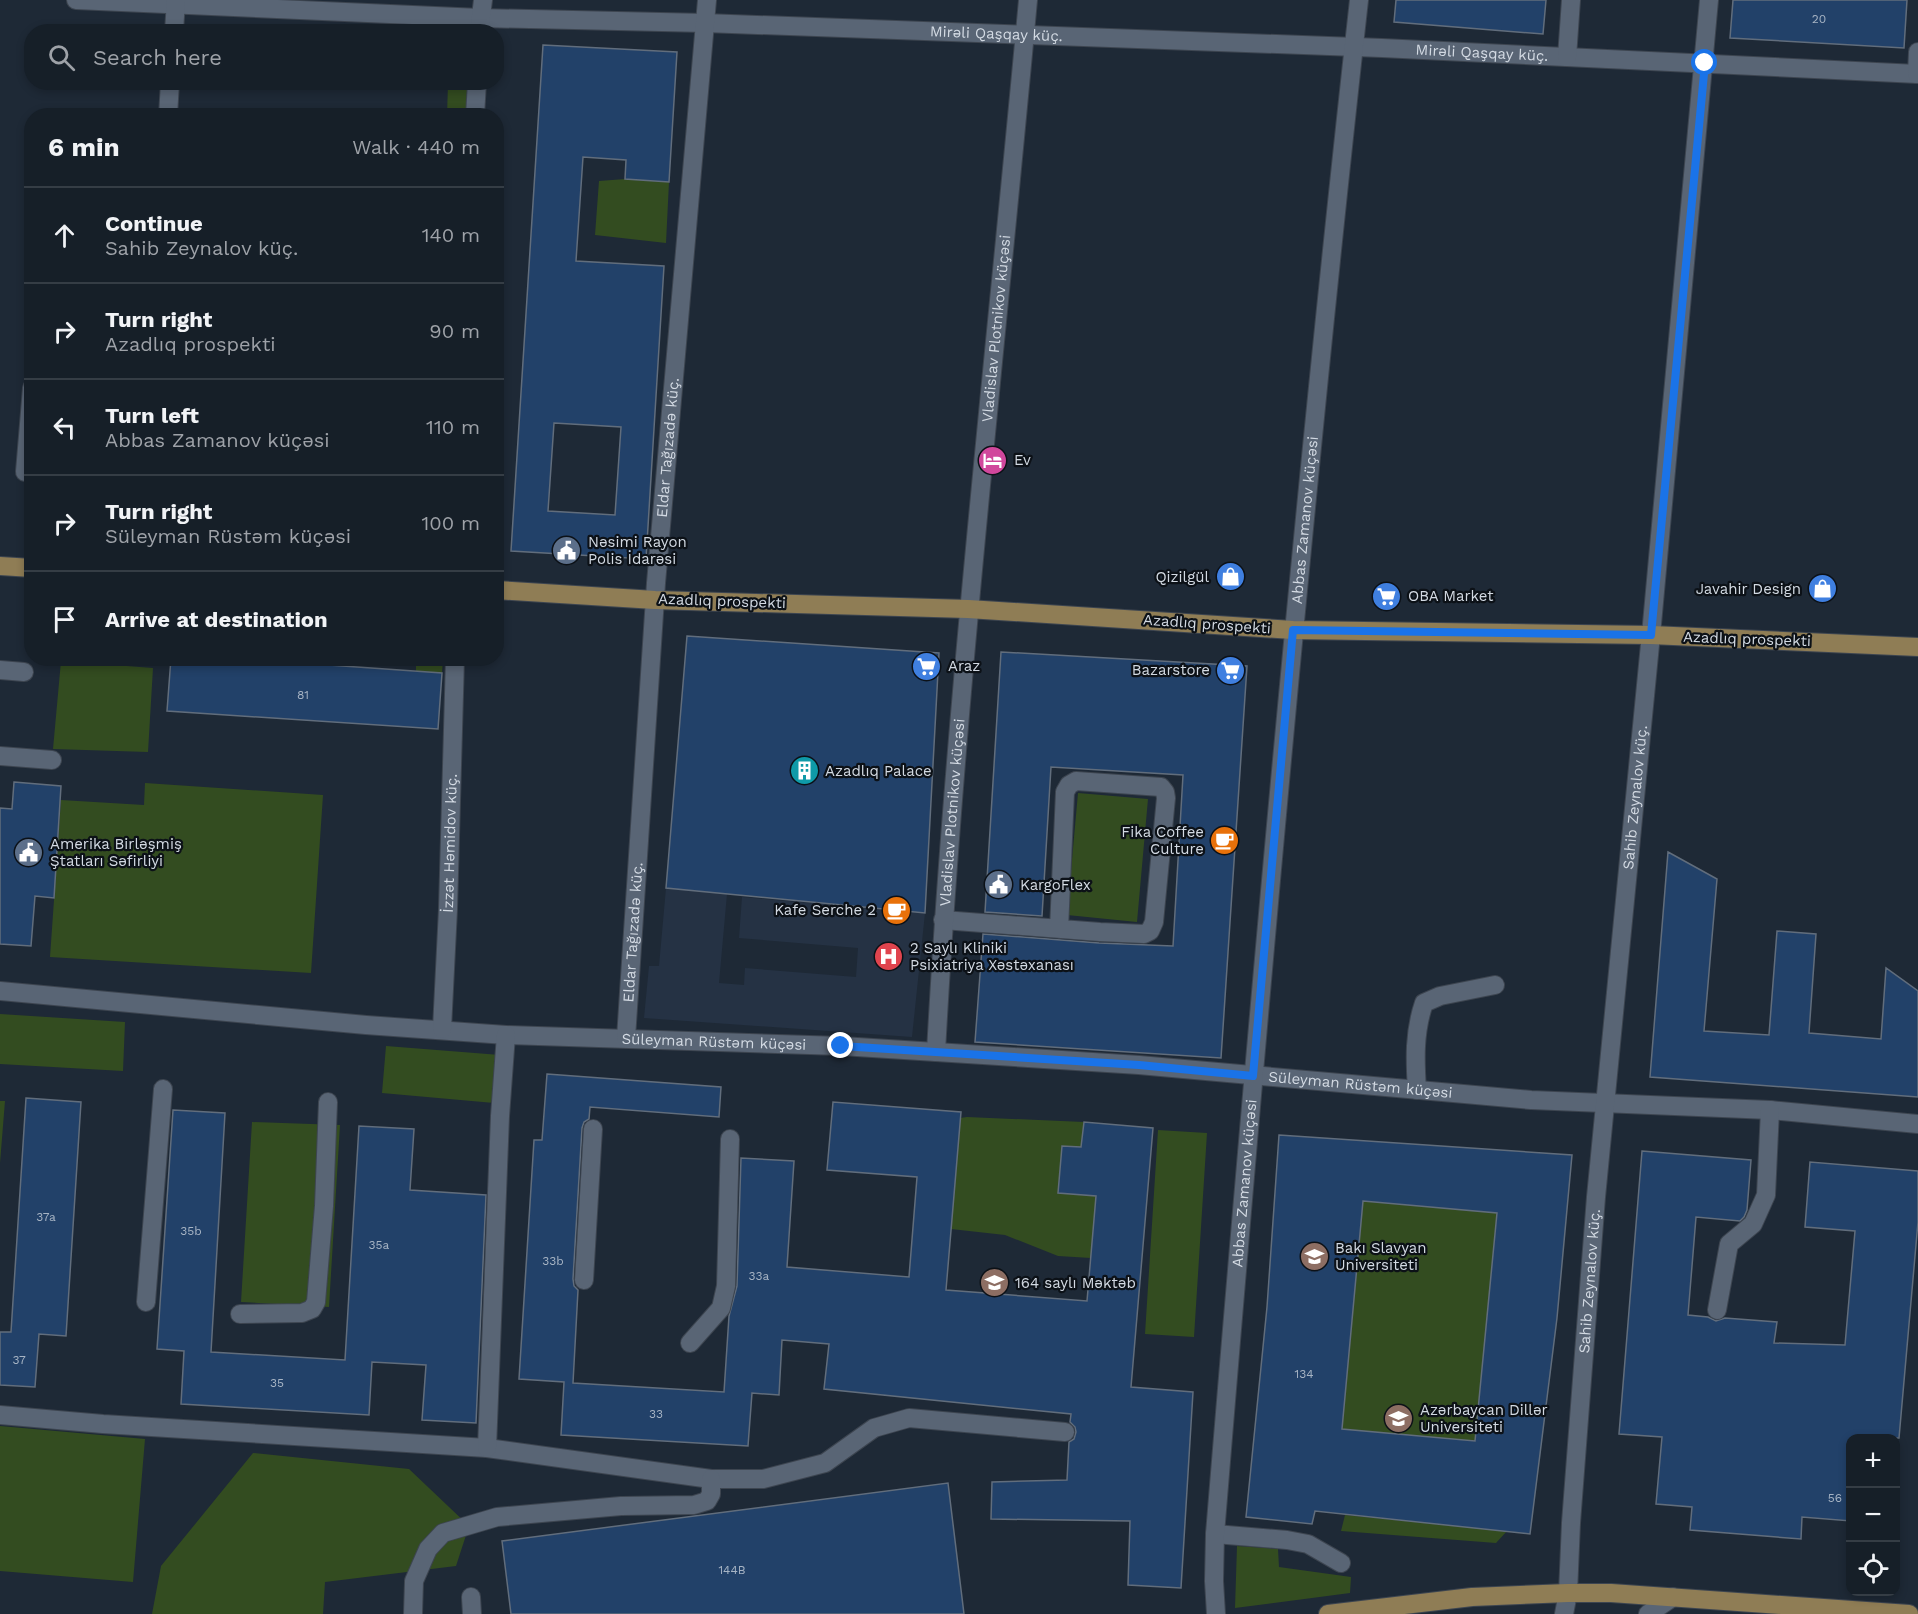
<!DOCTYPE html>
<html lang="en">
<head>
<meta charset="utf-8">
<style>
  :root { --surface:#161f28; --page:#232c34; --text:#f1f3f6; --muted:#9ea2a8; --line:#353d45 }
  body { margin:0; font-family:"Work Sans",sans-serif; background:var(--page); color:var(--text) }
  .controls { position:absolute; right:18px; bottom:18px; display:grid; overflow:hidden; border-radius:12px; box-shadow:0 3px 9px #0003 }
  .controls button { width:54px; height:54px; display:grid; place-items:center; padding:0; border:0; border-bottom:2px solid var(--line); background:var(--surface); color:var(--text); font:30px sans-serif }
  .stop { position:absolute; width:18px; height:18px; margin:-14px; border:4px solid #1a73e8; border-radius:50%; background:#fff }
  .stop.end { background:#1a73e8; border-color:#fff; box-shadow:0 2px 6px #0008 }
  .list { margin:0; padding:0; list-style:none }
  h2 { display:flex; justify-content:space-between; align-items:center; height:78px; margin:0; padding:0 24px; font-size:26px }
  h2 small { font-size:20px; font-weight:400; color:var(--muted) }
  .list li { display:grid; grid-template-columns:39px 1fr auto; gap:18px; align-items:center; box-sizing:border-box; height:96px; padding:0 24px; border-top:2px solid var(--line) }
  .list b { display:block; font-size:22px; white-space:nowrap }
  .list p { margin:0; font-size:20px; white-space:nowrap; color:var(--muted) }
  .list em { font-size:20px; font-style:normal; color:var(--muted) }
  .icon { flex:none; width:33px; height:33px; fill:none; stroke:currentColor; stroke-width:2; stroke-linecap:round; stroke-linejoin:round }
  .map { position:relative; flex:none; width:1918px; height:1614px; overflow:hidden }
  .search { position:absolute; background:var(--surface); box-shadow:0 3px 9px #0003; left:24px; top:24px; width:480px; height:66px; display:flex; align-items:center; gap:15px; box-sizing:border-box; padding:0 21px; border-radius:24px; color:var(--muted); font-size:22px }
  .panel { position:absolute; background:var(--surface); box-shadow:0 3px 9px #0003; left:24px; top:108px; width:480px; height:558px; border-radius:24px }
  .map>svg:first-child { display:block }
</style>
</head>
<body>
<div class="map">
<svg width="1918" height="1614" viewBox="0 0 1918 1614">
  <rect width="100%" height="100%" fill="#1e2936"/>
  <path fill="#253244" d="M 666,888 L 727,894 L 719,983 L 744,985 L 745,968 L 856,977 L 858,948 L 739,938 L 742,897 L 925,913 L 912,1037 L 644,1018 L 649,966 L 659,966 Z"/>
  <path fill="#334c20" d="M 448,83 L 477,83 L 475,115 L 447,116 Z
    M 625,179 L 669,182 L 666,243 L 595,235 L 599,181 Z
    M 416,659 L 443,659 L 442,673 L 416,671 Z
    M 61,661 L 153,668 L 148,752 L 53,749 Z
    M 145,783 L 323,795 L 311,973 L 50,957 L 61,800 L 144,805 Z
    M 1078,793 L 1148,799 L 1137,922 L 1067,915 Z
    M 0,1014 L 125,1022 L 123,1071 L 0,1064 Z
    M 386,1046 L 500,1055 L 494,1103 L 382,1093 Z
    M 0,1101 L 5,1101 L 0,1163 Z
    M 967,1117 L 1084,1122 L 1081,1147 L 1062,1146 L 1058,1192 L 1096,1196 L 1091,1258 L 1058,1256 L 1005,1235 L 951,1229 L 960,1118 Z
    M 252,1122 L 340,1125 L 329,1307 L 241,1302 Z
    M 1158,1130 L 1207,1133 L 1194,1337 L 1145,1334 Z
    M 1363,1201 L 1497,1213 L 1475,1441 L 1342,1429 Z
    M 0,1426 L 145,1439 L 133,1582 L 0,1571 Z
    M 253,1453 L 409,1469 L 469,1526 L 456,1566 L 325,1582 L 323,1614 L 152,1614 L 161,1566 Z
    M 1345,1515 L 1507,1531 L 1496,1543 L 1341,1531 Z
    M 1237,1546 L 1278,1549 L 1279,1567 L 1351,1577 L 1350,1593 L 1235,1608 Z"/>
  <path fill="#224169" stroke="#616d7c" stroke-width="1.5" fill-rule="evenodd" d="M 1396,0 L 1546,0 L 1543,34 L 1394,22 Z
    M 1733,0 L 1907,0 L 1904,48 L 1730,38 Z
    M 543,45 L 677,52 L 669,182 L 625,179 L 626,160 L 583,157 L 576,261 L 664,266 L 646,559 L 511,551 ZM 554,423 L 621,427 L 615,515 L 548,511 Z
    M 687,636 L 939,653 L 925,913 L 666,888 Z
    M 1001,652 L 1247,666 L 1221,1058 L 975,1042 L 983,934 L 1099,943 L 1173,946 L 1183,775 L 1051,767 L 1042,916 L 985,912 Z
    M 171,658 L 228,658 L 442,673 L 438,729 L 167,711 Z
    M 14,782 L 61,786 L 54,898 L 35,896 L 31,946 L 0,944 L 0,808 L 12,809 Z
    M 1668,852 L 1717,879 L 1704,1031 L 1769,1035 L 1777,931 L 1816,934 L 1809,1033 L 1881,1039 L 1886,968 L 1918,991 L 1918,1097 L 1650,1077 Z
    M 547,1074 L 721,1087 L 719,1117 L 590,1107 L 589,1119 L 584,1122 L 582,1128 L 573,1279 L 574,1286 L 578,1290 L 573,1383 L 724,1392 L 729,1316 L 737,1286 L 741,1158 L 794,1161 L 787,1267 L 909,1277 L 917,1177 L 827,1170 L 833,1102 L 961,1112 L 946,1290 L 1087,1301 L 1096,1196 L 1058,1193 L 1062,1146 L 1081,1147 L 1084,1122 L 1153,1128 L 1131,1387 L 1193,1392 L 1181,1588 L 1128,1585 L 1130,1521 L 991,1519 L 992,1482 L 1067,1480 L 1069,1442 L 1074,1439 L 1076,1432 L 1075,1427 L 1070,1422 L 1071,1414 L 824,1389 L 829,1344 L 782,1340 L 779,1395 L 752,1393 L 748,1446 L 561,1435 L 564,1382 L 519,1379 L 534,1140 L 542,1140 Z
    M 26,1098 L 81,1102 L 66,1336 L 39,1334 L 35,1387 L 0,1385 L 0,1332 L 11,1332 Z
    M 173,1110 L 225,1113 L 211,1352 L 345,1360 L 359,1126 L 414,1129 L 410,1190 L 486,1195 L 476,1423 L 422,1420 L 426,1365 L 372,1362 L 369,1415 L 181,1404 L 184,1351 L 157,1349 Z
    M 1279,1135 L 1572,1155 L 1557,1318 L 1530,1534 L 1315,1511 L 1312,1524 L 1246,1517 L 1267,1307 ZM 1363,1201 L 1497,1213 L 1475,1441 L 1342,1429 Z
    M 1642,1151 L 1751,1160 L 1747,1210 L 1744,1217 L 1740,1221 L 1696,1217 L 1688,1315 L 1708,1317 L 1716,1321 L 1725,1318 L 1777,1322 L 1774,1343 L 1845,1345 L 1855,1231 L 1805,1227 L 1810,1162 L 1918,1171 L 1918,1222 L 1899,1438 L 1851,1438 L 1851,1521 L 1802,1517 L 1801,1539 L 1690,1530 L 1692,1507 L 1656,1504 L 1662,1437 L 1619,1434 Z
    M 948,1483 L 964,1614 L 511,1614 L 502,1541 Z"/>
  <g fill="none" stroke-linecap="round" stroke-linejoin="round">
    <defs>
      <g id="minor">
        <path id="s1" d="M 76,0 L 480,18 L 705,23 L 1382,48 L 1918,74"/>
        <path d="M 174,32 L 176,0"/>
        <path d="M 479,32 L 483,0"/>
        <path d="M 1567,57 L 1571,0"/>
        <path d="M 1917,74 L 1918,52"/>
        <path d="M 168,116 L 170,82"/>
        <path d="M 475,116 L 477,82"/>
        <path d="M 25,472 L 32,388"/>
        <path d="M 0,670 L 24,672"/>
        <path d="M 0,756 L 52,760"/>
        <path d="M 943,920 L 1100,932 L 1144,934 L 1150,931 L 1154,922 L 1166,798 L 1165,792 L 1161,787 L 1076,781 L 1069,785 L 1065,792 L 1059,929"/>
        <path id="s2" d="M 0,991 L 366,1025 L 506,1035 L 841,1046 L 936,1052 L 1139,1065 L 1531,1100 L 1770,1110 L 1918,1124"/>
        <path id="s3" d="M 442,1029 L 448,909 L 455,658"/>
        <path id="s4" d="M 626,1038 L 656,583 L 707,0"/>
        <path id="s5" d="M 936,1052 C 955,700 996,350 1028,0"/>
        <path d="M 1417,1090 C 1415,1060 1414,1032 1424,1003 L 1440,996 L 1495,985"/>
        <path d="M 584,1280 L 593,1129"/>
        <path d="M 146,1302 L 163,1089"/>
        <path d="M 1717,1310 L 1729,1244 L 1753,1224 L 1766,1195 L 1770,1110"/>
        <path d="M 240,1314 L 302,1313 L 312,1309 L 316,1302 L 324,1206 L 328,1102"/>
        <path d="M 690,1343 L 721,1308 L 726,1286 L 730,1139"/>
        <path d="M 0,1415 L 103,1424 L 487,1448 L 711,1479 L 763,1479 L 825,1463 L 874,1428 L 909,1418 L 1065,1432"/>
        <path d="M 487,1448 L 500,1116 L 506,1035"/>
        <path d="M 1215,1534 L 1287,1540 L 1308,1544 L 1341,1563"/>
        <path d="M 471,1597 L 472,1614"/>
        <path d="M 413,1614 L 414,1581 L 428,1549 L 443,1533 L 497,1517 L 621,1506 L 694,1505 L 707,1501 L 711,1494 L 711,1479"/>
        <path id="s6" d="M 1216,1614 L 1214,1581 L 1215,1534 C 1257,1022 1302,511 1359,0"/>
        <path id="s7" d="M 1564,1614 L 1568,1593 L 1571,1523 L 1596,1197 L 1652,624 L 1709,0"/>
        <path d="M 1648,1614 L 1673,1597"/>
      </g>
      <path id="major" d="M 0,566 L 32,568
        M 496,590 L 655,600 L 968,609 L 1293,630 L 1651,635 L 1918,647
        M 1328,1614 L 1472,1597 L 1568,1593 L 1611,1593 L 1909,1614"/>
    </defs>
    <use href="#minor" stroke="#3d4550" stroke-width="20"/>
    <use href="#major" stroke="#3d4550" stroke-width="20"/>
    <use href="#minor" stroke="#596575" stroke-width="18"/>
    <use href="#major" stroke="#8f7d55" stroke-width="18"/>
  </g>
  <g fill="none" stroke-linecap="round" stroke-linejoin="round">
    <path stroke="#1a73e8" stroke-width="8" d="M 841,1046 L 1139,1065 L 1253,1076 L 1293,630 L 1651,635 L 1705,63"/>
  </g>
  <defs>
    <symbol id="hotel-disc" viewBox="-11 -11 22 22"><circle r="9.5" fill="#d1479c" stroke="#0c1117"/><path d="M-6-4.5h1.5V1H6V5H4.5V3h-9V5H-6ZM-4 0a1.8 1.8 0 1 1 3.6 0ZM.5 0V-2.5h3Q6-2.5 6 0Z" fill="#fff"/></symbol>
    <symbol id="civic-disc" viewBox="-11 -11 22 22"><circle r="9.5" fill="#5c6f8a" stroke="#0c1117"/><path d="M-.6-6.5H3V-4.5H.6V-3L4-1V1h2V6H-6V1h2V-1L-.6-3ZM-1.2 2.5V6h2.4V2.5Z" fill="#fff"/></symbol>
    <symbol id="shop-disc" viewBox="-11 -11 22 22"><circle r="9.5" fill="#3f7fe0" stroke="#0c1117"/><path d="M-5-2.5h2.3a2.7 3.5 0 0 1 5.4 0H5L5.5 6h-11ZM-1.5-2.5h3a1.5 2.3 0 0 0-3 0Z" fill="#fff"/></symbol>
    <symbol id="supermarket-disc" viewBox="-11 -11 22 22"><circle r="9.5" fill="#3f7fe0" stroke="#0c1117"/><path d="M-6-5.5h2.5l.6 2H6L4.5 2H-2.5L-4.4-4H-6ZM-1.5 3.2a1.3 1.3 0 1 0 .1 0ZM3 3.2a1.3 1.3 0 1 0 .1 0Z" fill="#fff"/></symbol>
    <symbol id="building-disc" viewBox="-11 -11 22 22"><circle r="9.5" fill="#0f9aa8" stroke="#0c1117"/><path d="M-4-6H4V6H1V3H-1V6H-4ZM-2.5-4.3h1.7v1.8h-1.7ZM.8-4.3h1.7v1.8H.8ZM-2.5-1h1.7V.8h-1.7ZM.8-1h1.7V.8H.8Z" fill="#fff"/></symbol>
    <symbol id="cafe-disc" viewBox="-11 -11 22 22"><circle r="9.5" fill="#e8710a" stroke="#0c1117"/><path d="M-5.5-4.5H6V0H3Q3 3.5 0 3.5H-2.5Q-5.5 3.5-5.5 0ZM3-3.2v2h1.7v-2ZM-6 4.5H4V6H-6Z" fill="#fff"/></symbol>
    <symbol id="hospital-disc" viewBox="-11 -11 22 22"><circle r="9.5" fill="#e0444e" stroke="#0c1117"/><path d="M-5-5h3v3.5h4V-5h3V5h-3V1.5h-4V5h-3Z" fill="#fff"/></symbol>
    <symbol id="university-disc" viewBox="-11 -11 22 22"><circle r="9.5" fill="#8d6e63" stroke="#0c1117"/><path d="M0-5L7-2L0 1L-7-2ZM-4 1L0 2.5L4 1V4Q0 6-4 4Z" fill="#fff"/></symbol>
    <symbol id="school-disc" viewBox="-11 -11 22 22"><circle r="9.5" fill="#8d6e63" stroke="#0c1117"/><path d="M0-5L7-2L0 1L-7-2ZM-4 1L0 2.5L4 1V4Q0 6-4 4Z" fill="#fff"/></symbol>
  </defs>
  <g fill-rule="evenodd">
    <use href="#hotel-disc" x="976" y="444" width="33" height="33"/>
    <use href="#civic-disc" x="550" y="534" width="33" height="33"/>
    <use href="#shop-disc" x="1214" y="560" width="33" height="33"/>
    <use href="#shop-disc" x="1806" y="572" width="33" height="33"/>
    <use href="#supermarket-disc" x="1370" y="580" width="33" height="33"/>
    <use href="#supermarket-disc" x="910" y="650" width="33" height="33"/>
    <use href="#supermarket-disc" x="1214" y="654" width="33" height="33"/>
    <use href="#building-disc" x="788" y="754" width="33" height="33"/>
    <use href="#cafe-disc" x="1208" y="824" width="33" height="33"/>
    <use href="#civic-disc" x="12" y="836" width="33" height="33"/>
    <use href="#civic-disc" x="982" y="868" width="33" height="33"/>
    <use href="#cafe-disc" x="880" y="894" width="33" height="33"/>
    <use href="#hospital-disc" x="872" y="940" width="33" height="33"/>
    <use href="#university-disc" x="1298" y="1240" width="33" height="33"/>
    <use href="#school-disc" x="978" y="1266" width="33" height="33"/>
    <use href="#university-disc" x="1382" y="1402" width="33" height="33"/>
  </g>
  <g text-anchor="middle" stroke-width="4.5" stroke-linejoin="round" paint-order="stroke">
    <g font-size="12" fill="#a7b4c4">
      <text x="1819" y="23">20</text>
      <text x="303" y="699">81</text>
      <text x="46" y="1221">37a</text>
      <text x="191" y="1235">35b</text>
      <text x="379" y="1249">35a</text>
      <text x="553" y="1265">33b</text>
      <text x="759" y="1280">33a</text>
      <text x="19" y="1364">37</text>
      <text x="1304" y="1378">134</text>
      <text x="277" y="1387">35</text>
      <text x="656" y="1418">33</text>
      <text x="1835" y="1502">56</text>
      <text x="732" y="1574">144B</text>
    </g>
    <g font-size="15" fill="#d3dae3" stroke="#0c1117">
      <text dy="5" stroke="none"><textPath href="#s1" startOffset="921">Mirəli Qaşqay küç.</textPath></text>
      <text dy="5" stroke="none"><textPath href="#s1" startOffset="1407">Mirəli Qaşqay küç.</textPath></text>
      <text dy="5" stroke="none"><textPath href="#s5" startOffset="726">Vladislav Plotnikov küçəsi</textPath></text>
      <text dy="5" stroke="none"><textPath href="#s4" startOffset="592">Eldar Tağızadə küç.</textPath></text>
      <text dy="5" stroke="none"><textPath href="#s6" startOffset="1098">Abbas Zamanov küçəsi</textPath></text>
      <text transform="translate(722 601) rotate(2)" y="5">Azadlıq prospekti</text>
      <text transform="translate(1207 624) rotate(4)" y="5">Azadlıq prospekti</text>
      <text transform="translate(1747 639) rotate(2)" y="5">Azadlıq prospekti</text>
      <text dy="5" stroke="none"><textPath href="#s7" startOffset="820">Sahib Zeynalov küç.</textPath></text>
      <text dy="5" stroke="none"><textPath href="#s5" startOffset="240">Vladislav Plotnikov küçəsi</textPath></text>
      <text dy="5" stroke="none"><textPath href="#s3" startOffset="186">İzzət Həmidov küç.</textPath></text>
      <text dy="5" stroke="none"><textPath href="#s4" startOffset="106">Eldar Tağızadə küç.</textPath></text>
      <text dy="5" stroke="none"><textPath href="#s2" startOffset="716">Süleyman Rüstəm küçəsi</textPath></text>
      <text dy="5" stroke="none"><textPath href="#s2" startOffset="1364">Süleyman Rüstəm küçəsi</textPath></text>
      <text dy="5" stroke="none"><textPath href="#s6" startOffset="432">Abbas Zamanov küçəsi</textPath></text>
      <text dy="5" stroke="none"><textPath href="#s7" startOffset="334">Sahib Zeynalov küç.</textPath></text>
    </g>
    <g font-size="15" fill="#d3dae3" stroke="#0c1117" text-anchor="start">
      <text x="1014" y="465">Ev</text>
      <text x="588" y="547">Nəsimi Rayon<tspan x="588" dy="17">Polis İdarəsi</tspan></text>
      <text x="1209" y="582" text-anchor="end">Qizilgül</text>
      <text x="1801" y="594" text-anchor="end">Javahir Design</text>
      <text x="1408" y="601">OBA Market</text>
      <text x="948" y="671">Araz</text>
      <text x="1210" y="675" text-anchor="end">Bazarstore</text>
      <text x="825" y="776">Azadlıq Palace</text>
      <text x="1204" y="837" text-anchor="end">Fika Coffee<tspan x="1204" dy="17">Culture</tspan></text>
      <text x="50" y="849">Amerika Birləşmiş<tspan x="50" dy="17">Ştatları Səfirliyi</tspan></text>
      <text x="1020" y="890">KargoFlex</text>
      <text x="876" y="915" text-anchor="end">Kafe Serche 2</text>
      <text x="910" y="953">2 Saylı Kliniki<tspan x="910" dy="17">Psixiatriya Xəstəxanası</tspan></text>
      <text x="1335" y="1253">Bakı Slavyan<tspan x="1335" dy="17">Universiteti</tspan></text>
      <text x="1015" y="1288">164 saylı Məktəb</text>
      <text x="1420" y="1415">Azərbaycan Dillər<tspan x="1420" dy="17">Universiteti</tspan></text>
    </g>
  </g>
</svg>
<div class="controls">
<button>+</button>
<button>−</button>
<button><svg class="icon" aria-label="locate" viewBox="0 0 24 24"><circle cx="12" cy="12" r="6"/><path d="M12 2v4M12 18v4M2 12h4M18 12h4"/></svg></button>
</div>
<div class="stop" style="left:1705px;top:63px"></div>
<div class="stop end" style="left:841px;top:1046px"></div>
<div class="search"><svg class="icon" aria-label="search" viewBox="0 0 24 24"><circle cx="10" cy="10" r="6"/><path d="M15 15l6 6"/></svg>Search here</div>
<section class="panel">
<h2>6 min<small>Walk · 440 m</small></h2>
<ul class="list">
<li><svg class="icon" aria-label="ahead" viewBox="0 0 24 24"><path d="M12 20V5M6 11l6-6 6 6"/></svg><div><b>Continue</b><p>Sahib Zeynalov küç.</p></div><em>140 m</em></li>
<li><svg class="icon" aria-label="right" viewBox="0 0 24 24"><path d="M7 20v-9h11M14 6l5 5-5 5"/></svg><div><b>Turn right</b><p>Azadlıq prospekti</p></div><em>90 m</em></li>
<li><svg class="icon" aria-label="left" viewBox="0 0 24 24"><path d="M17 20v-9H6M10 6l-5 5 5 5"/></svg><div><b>Turn left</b><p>Abbas Zamanov küçəsi</p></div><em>110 m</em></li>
<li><svg class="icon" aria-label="right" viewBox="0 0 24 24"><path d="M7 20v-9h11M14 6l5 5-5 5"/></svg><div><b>Turn right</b><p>Süleyman Rüstəm küçəsi</p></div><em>100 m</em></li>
<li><svg class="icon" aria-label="arrive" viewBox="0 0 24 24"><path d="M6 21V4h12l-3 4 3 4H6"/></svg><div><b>Arrive at destination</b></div></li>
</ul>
</section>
</div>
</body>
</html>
